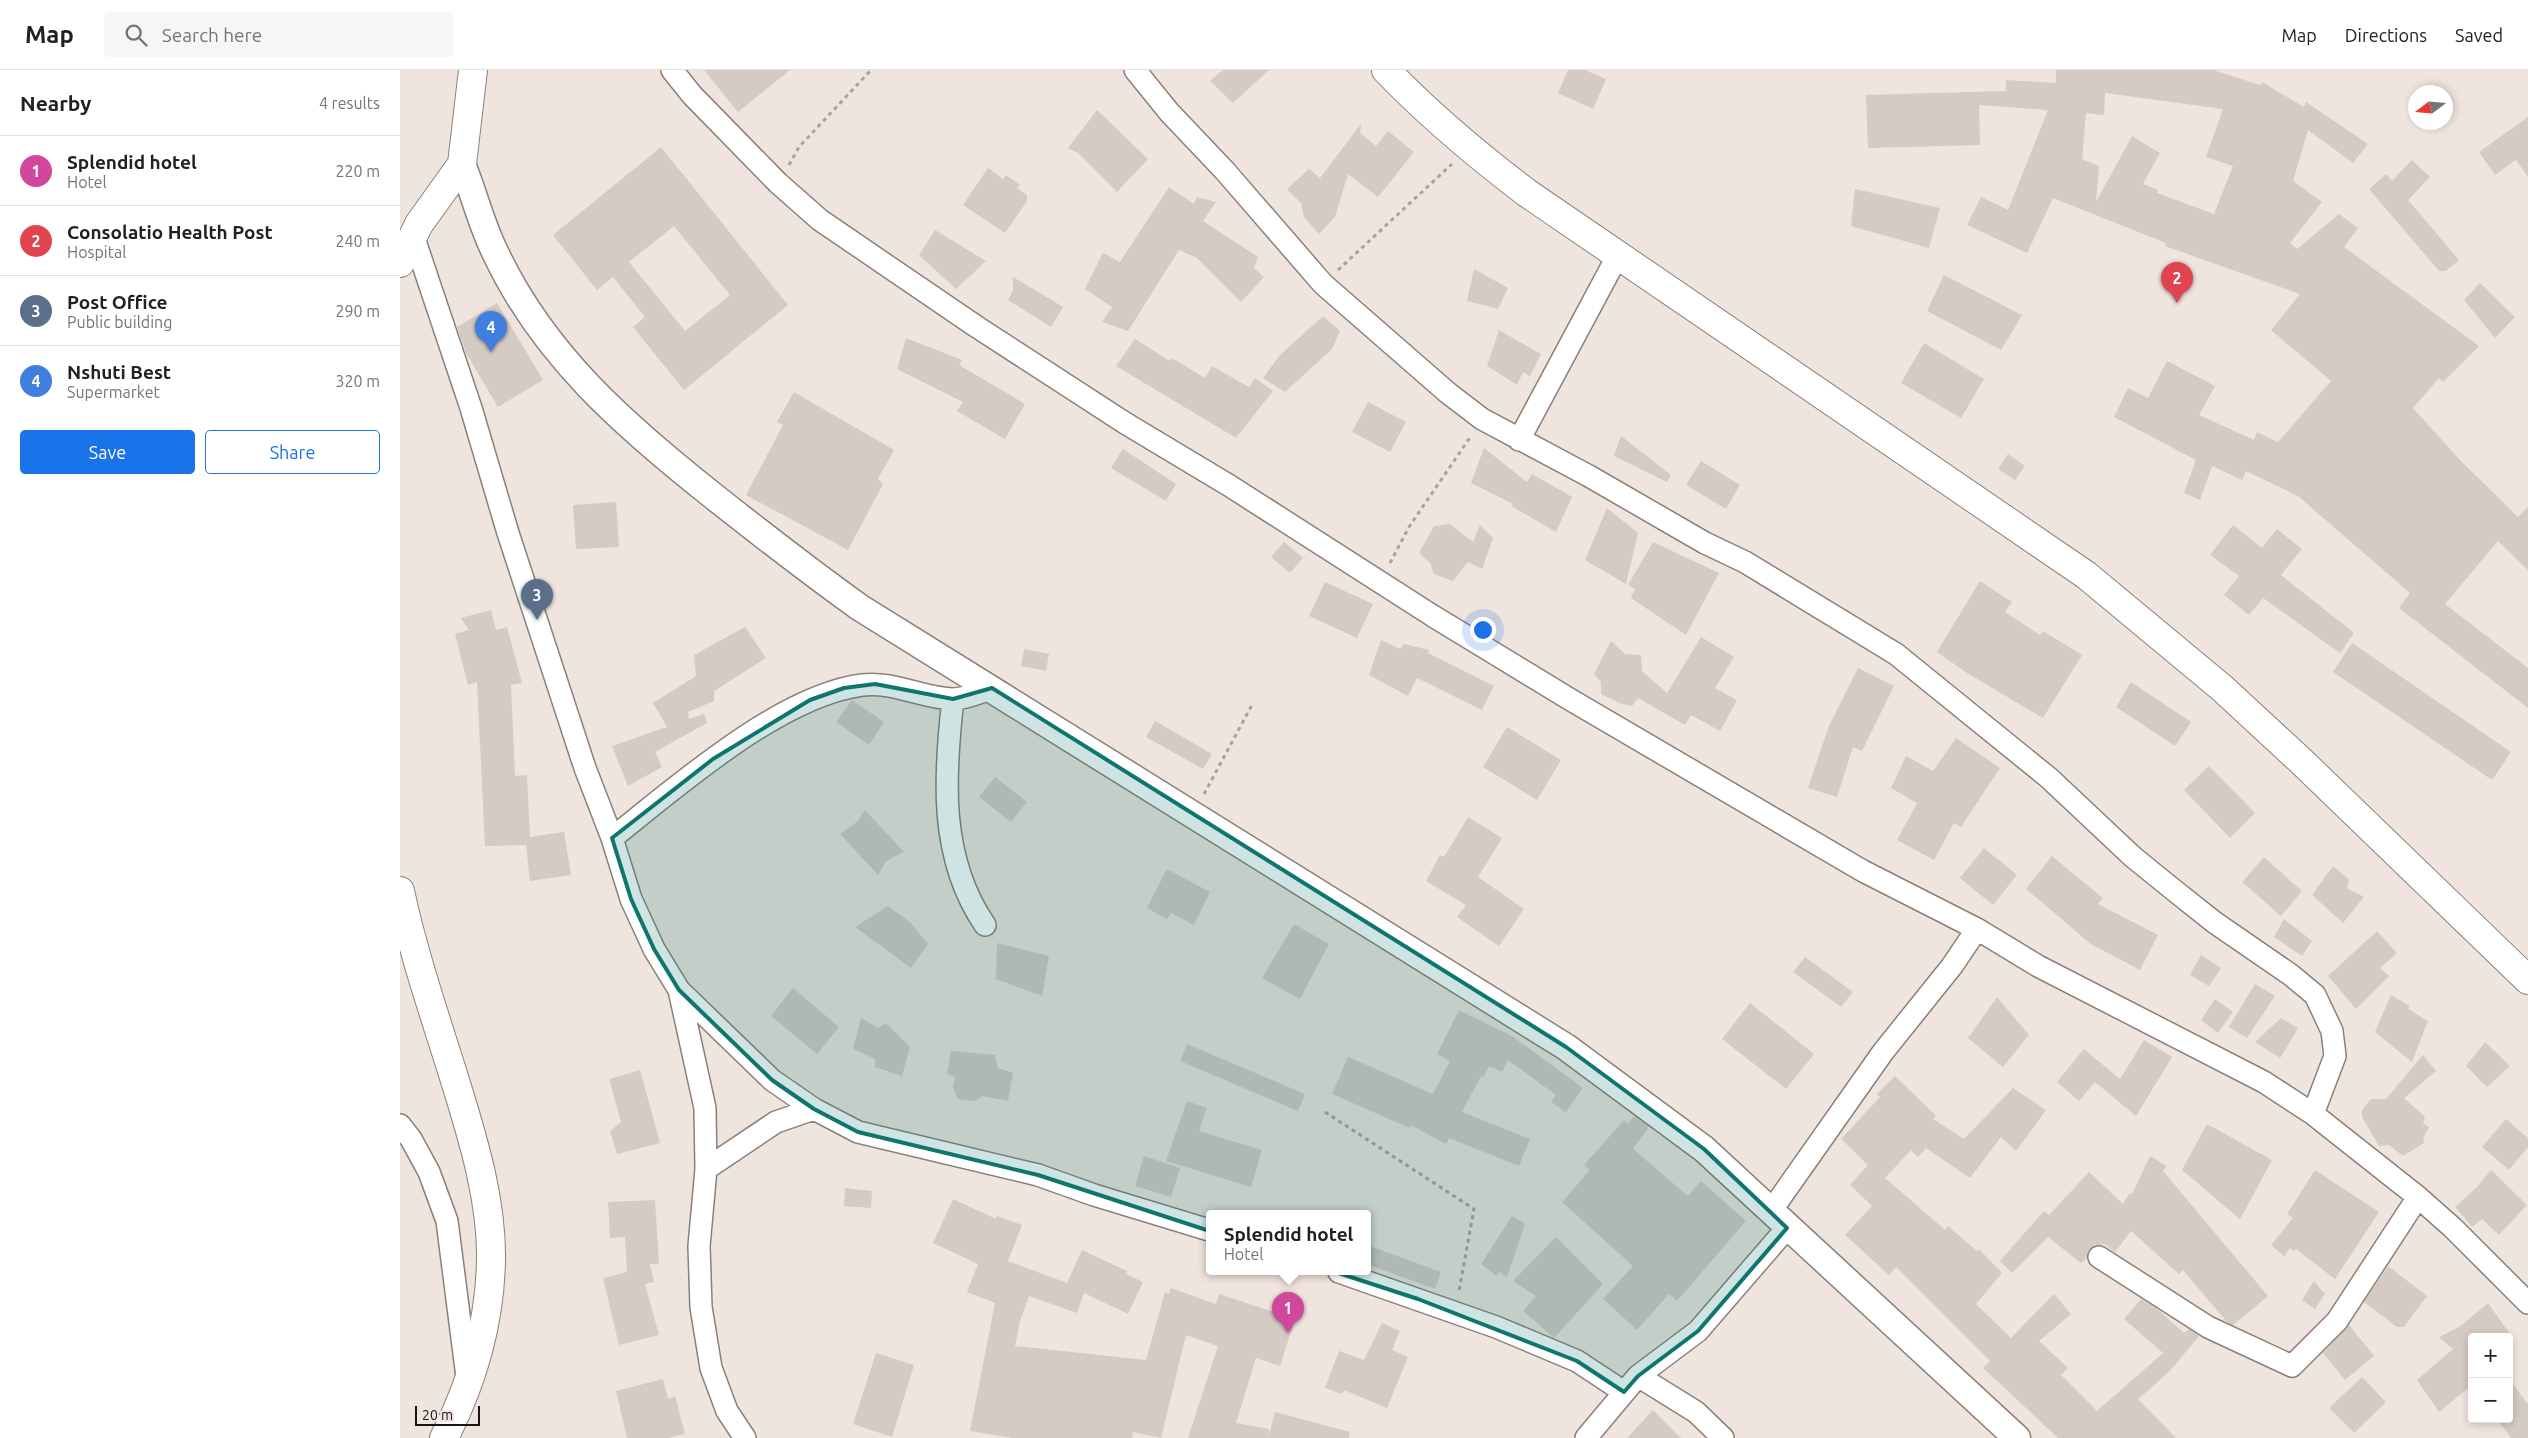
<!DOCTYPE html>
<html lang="en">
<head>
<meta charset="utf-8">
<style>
  :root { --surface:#fff; --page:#f6f6f6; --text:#202124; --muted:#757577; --line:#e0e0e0; --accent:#1a73e8 }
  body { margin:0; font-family:Ubuntu,sans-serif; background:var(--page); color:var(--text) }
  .controls { position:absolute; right:15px; bottom:15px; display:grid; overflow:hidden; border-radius:5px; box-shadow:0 2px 8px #0003 }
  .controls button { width:45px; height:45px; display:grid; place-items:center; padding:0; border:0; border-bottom:1px solid var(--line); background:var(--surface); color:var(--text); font:25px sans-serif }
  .compass { position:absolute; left:2008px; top:15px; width:45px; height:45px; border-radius:50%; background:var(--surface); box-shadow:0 2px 8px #0003; rotate:254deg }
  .scale { position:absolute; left:15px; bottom:12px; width:65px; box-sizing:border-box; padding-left:5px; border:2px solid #191514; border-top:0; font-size:14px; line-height:18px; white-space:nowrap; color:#191514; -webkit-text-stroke:4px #f0e4df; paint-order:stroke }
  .you { position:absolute; left:1082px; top:559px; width:18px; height:18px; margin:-12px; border:4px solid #fff; border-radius:50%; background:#1a73e8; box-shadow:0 0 0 8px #1a73e833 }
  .badge { display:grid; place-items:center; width:32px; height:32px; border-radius:50%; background:var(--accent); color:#fff; font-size:16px; font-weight:700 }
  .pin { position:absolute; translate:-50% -41px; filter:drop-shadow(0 1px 2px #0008) }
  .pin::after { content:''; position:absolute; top:26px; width:18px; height:15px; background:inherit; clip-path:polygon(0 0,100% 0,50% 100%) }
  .popup { position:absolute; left:806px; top:1140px; width:165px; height:65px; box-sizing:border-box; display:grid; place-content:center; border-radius:5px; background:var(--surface); filter:drop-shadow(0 1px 4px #0005); font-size:16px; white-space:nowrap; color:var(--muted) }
  .popup b { font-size:19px; color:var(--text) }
  .popup::after { content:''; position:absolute; left:50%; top:100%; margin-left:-10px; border:10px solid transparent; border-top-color:var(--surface) }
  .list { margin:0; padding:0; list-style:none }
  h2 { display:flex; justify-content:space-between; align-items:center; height:65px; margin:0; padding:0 20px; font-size:21px }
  h2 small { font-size:16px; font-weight:400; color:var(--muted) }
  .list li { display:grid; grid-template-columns:32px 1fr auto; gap:15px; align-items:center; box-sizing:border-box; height:70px; padding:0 20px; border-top:1px solid var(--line) }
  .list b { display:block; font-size:19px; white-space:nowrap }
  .list p { margin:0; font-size:16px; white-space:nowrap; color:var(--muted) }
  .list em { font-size:16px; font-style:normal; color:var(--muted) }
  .actions { display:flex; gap:10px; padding:15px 20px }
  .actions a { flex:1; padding:11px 0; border:1px solid var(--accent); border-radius:5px; text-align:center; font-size:18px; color:var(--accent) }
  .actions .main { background:var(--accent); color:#fff }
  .icon { flex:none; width:28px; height:28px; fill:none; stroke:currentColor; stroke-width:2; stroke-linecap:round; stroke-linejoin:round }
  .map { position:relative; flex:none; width:2128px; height:1368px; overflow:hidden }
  header { display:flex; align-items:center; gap:30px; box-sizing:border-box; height:70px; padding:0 25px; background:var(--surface); border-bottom:1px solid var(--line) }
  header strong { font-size:24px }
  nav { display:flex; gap:28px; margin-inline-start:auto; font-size:18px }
  .search { width:350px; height:45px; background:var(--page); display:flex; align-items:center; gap:12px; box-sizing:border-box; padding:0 18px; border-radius:5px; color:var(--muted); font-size:19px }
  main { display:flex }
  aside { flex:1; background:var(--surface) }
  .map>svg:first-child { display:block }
</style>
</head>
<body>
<header>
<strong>Map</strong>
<div class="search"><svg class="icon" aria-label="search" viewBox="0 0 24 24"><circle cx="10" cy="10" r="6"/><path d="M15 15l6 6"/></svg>Search here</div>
<nav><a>Map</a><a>Directions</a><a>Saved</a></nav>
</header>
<main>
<aside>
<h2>Nearby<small>4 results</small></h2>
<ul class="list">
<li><span class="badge" style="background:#d1479c">1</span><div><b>Splendid hotel</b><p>Hotel</p></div><em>220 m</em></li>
<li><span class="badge" style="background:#e0444e">2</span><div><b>Consolatio Health Post</b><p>Hospital</p></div><em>240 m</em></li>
<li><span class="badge" style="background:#5c6f8a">3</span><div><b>Post Office</b><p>Public building</p></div><em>290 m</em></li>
<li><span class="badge" style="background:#3f7fe0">4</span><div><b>Nshuti Best</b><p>Supermarket</p></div><em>320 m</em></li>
</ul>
<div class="actions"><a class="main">Save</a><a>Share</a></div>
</aside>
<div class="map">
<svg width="2128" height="1368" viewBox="0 0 2128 1368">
  <rect width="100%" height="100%" fill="#f0e4df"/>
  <path fill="#d5cac4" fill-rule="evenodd" d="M 304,0 L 390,0 L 338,42 Z
    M 823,0 L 869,0 L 833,33 L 810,11 Z
    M 1168,0 L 1185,0 L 1206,9 L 1193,39 L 1158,23 Z
    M 1656,0 L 1813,0 L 1860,15 L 1862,12 L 1904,37 L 1906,32 L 1968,74 L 1953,93 L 1908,60 L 1893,111 L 1922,132 L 1890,173 L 1897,179 L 1939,144 L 1958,158 L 1944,177 L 2079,276 L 2043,312 L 2039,308 L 2013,338 L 2059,389 L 2118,447 L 2128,437 L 2128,500 L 2098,471 L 2045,534 L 2128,598 L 2128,638 L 1999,538 L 2010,523 L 1898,426 L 1846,401 L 1842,410 L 1812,396 L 1800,430 L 1784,423 L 1796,390 L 1714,347 L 1728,318 L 1748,328 L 1767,291 L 1815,316 L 1799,345 L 1854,370 L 1857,362 L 1878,372 L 1931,311 L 1871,260 L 1900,224 L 1765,176 L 1766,173 L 1653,128 L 1627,183 L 1567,155 L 1581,127 L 1608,140 L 1648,40 L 1579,35 L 1580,75 L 1468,78 L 1466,25 L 1606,21 L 1606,10 L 1656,13 ZM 1705,23 L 1823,39 L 1806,87 L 1833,96 L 1814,144 L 1757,123 L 1758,120 L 1743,114 L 1760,83 L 1732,66 L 1696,132 L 1699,96 L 1682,89 L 1686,43 L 1704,45 Z
    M 697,40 L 748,89 L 717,122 L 678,83 L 668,78 Z
    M 2128,47 L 2128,107 L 2116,90 L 2095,105 L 2079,82 Z
    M 961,54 L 960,63 L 976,76 L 988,61 L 1014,82 L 978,127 L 948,104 L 935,147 L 919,164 L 904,147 L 901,133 L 887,119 L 909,99 L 920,108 Z
    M 261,77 L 388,235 L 284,320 L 233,257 L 245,247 L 213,207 L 197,220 L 153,165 ZM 274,156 L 330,225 L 285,261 L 229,192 Z
    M 2012,90 L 2030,107 L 2008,130 L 2059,190 L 2046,201 L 2039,201 L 1969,119 L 1986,104 L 1992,111 Z
    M 588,98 L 603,109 L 606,105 L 620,115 L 617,118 L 627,125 L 627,131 L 605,163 L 563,135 Z
    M 769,117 L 794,134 L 797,127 L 816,132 L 803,151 L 858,187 L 854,198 L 864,207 L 841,232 L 797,188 L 779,180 L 728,261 L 702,252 L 712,237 L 685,219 L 703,183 L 720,192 Z
    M 1455,119 L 1540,138 L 1529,178 L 1451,156 Z
    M 535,160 L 586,191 L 556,219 L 519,185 Z
    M 1074,199 L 1108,218 L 1098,239 L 1067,231 Z
    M 1544,205 L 1622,245 L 1601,280 L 1527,241 Z
    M 613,207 L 663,237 L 651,257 L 608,230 L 613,220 Z
    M 2080,213 L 2115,247 L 2095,268 L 2064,230 Z
    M 97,233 L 143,310 L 98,337 L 66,283 L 57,257 Z
    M 923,246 L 940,261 L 932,279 L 885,322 L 863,308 L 880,285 Z
    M 1099,260 L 1141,284 L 1130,306 L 1123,302 L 1117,315 L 1087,296 Z
    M 506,268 L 562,290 L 559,295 L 625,334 L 605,369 L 557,341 L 563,332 L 497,299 Z
    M 735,269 L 770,291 L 772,288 L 805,308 L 812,296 L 849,317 L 855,308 L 873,321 L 836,368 L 716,296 Z
    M 1524,273 L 1584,309 L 1561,348 L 1501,313 Z
    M 394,322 L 494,380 L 478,409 L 483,414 L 448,480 L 346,425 L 383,355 L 377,352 Z
    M 968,332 L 1006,352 L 990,382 L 952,362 Z
    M 1221,366 L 1271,405 L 1267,412 L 1214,386 Z
    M 1084,378 L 1127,412 L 1132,404 L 1172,427 L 1156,462 L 1111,436 L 1113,434 L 1071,413 Z
    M 723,379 L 776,414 L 766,431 L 711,398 Z
    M 1608,384 L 1625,396 L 1615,410 L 1598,399 Z
    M 1301,391 L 1340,415 L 1326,439 L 1286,415 Z
    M 216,432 L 219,477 L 176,479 L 173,435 Z
    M 1207,438 L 1238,463 L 1226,514 L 1185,490 Z
    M 1050,454 L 1073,472 L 1080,455 L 1093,468 L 1082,499 L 1068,492 L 1053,511 L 1034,504 L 1030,493 L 1019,483 L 1034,456 Z
    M 1833,455 L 1862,478 L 1877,459 L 1902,479 L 1881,505 L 1954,563 L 1940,583 L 1863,528 L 1849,545 L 1824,525 L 1839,506 L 1810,485 Z
    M 884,472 L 903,488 L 890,503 L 871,487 Z
    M 1253,472 L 1319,503 L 1286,565 L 1231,528 L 1235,519 L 1228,515 Z
    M 1580,511 L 1612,532 L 1605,542 L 1640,565 L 1643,561 L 1682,585 L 1643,648 L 1567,603 L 1537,582 Z
    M 925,512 L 973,534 L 957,568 L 909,546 Z
    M 91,540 L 96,560 L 107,557 L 122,613 L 111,615 L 115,706 L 127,705 L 130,767 L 164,762 L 171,805 L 130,811 L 126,775 L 85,776 L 77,612 L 68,615 L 55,564 L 69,560 L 61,548 Z
    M 345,557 L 366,588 L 314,621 L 314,631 L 288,642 L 289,649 L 304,644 L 307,653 L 255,682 L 262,697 L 228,716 L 212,676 L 267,657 L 253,633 L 296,606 L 294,585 Z
    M 1301,567 L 1334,587 L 1315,618 L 1337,630 L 1320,661 L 1291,645 L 1285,655 L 1238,628 L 1232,636 L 1219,633 L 1201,624 L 1201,612 L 1194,604 L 1211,571 L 1225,584 L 1241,585 L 1242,601 L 1267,623 Z
    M 981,570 L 1000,579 L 1004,574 L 1029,580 L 1028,583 L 1094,616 L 1082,640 L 1017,608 L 1008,626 L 969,605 Z
    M 1952,573 L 2111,682 L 2092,710 L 1933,602 Z
    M 624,579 L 649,584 L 646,601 L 621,596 Z
    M 1458,598 L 1494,616 L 1462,681 L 1453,677 L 1437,727 L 1408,718 L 1429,656 Z
    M 1731,612 L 1791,652 L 1775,676 L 1716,637 Z
    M 452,630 L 484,652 L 469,675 L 436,652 Z
    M 755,651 L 812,684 L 803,699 L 746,667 Z
    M 1107,657 L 1161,690 L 1137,730 L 1083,697 Z
    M 1556,668 L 1600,698 L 1561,757 L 1554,753 L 1534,790 L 1497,770 L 1517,733 L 1491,718 L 1506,686 L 1533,701 Z
    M 1809,696 L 1855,743 L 1830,768 L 1784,720 Z
    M 595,707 L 627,732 L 611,752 L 579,727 Z
    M 465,740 L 504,782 L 486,791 L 478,805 L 440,764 L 458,751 Z
    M 1068,747 L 1102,768 L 1078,807 L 1124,839 L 1099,876 L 1057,847 L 1066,835 L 1026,811 L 1040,785 L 1044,787 Z
    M 1584,778 L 1617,805 L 1593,835 L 1560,808 Z
    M 1652,786 L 1703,828 L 1698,834 L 1758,865 L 1740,900 L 1691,874 L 1626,819 Z
    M 1864,787 L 1902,821 L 1881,846 L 1842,812 Z
    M 1933,796 L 1949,809 L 1947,818 L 1964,827 L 1943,853 L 1912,825 Z
    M 767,799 L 810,822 L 794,855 L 771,843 L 767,849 L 747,838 Z
    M 488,836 L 510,852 L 528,874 L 511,898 L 455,857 Z
    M 1884,849 L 1912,871 L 1902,886 L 1874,867 Z
    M 894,854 L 929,874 L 900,929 L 862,908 Z
    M 1977,861 L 1997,883 L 1980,898 L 1989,906 L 1956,939 L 1928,906 Z
    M 597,873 L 649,886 L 642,926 L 596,909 Z
    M 1801,885 L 1821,898 L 1809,916 L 1790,905 Z
    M 1405,887 L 1453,922 L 1441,937 L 1393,902 Z
    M 1855,914 L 1875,926 L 1847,968 L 1829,957 Z
    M 393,918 L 439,957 L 417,984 L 371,946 Z
    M 1991,925 L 2010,936 L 2008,939 L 2028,951 L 2012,992 L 1975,962 Z
    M 1597,927 L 1629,965 L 1603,997 L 1568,968 Z
    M 1815,929 L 1833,942 L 1818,963 L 1801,950 Z
    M 1350,933 L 1414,984 L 1386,1019 L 1322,969 Z
    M 1059,940 L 1112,966 L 1183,1018 L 1166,1042 L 1151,1032 L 1156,1025 L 1108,990 L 1102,1002 L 1089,996 L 1083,1007 L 1081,1006 L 1062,1042 L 1130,1069 L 1119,1096 L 1049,1068 L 1046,1074 L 1011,1055 L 1010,1058 L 932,1024 L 948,987 L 1033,1024 L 1050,991 L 1037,984 Z
    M 461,948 L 478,958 L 486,953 L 510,977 L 502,1006 L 475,997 L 475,989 L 453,979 Z
    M 1881,948 L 1898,958 L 1880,988 L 1855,972 Z
    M 1744,970 L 1772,987 L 1736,1046 L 1695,1012 L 1679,1031 L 1657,1012 L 1684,979 L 1720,1009 Z
    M 2085,972 L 2110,996 L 2087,1017 L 2066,996 Z
    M 787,974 L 905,1024 L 898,1041 L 780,991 Z
    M 551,981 L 595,985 L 598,998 L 613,1003 L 608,1031 L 582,1026 L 575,1031 L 558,1029 L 553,1017 L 555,1007 L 547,1004 Z
    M 2023,985 L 2036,1001 L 2004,1028 L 2025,1047 L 2023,1053 L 2029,1057 L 2023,1069 L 2024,1073 L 2003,1086 L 1989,1075 L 1979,1076 L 1962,1047 L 1962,1040 L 1971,1029 L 1986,1029 Z
    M 240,1000 L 260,1073 L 217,1084 L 210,1061 L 221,1052 L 209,1009 Z
    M 1495,1006 L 1536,1046 L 1533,1049 L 1564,1069 L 1613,1018 L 1646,1040 L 1616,1081 L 1601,1067 L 1570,1108 L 1526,1078 L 1518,1087 L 1511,1080 L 1485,1108 L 1545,1160 L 1548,1156 L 1577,1181 L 1579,1179 L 1602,1203 L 1576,1234 L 1611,1268 L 1654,1224 L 1671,1244 L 1639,1271 L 1668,1298 L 1661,1305 L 1697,1341 L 1763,1283 L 1724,1249 L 1741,1229 L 1757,1239 L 1784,1263 L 1789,1259 L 1799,1266 L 1768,1303 L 1738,1329 L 1776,1368 L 1658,1368 L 1583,1298 L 1590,1291 L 1496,1197 L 1489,1205 L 1445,1165 L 1472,1136 L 1450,1115 L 1468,1095 L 1441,1069 L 1480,1027 L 1477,1024 Z
    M 787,1031 L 807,1038 L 799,1061 L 862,1080 L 851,1117 L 766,1091 Z
    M 1234,1046 L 1249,1057 L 1233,1079 L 1288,1126 L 1301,1111 L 1346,1151 L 1277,1231 L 1269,1224 L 1237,1260 L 1203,1229 L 1233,1196 L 1162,1132 L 1190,1100 L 1184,1095 L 1224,1050 L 1228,1054 Z
    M 2106,1049 L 2128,1068 L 2128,1077 L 2109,1100 L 2082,1077 Z
    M 1807,1054 L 1872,1090 L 1840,1149 L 1782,1100 Z
    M 744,1086 L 780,1098 L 771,1127 L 735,1116 Z
    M 1750,1086 L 1767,1096 L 1763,1101 L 1868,1226 L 1833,1255 L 1827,1252 L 1783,1200 L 1779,1204 L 1731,1161 L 1715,1182 L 1704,1174 L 1694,1176 L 1688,1181 L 1687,1188 L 1681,1193 L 1648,1167 L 1612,1203 L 1600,1191 L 1644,1141 L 1649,1145 L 1689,1102 L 1723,1134 L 1730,1123 L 1732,1124 Z
    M 1915,1100 L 1979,1142 L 1935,1209 L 1896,1179 L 1894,1181 L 1890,1178 L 1884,1186 L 1871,1175 L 1893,1148 L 1887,1144 Z
    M 2091,1100 L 2127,1135 L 2099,1165 L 2082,1149 L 2072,1157 L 2055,1137 L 2077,1117 Z
    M 445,1118 L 472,1121 L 471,1138 L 444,1136 Z
    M 553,1129 L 596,1149 L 597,1146 L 622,1155 L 608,1191 L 667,1213 L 682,1180 L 727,1201 L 726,1204 L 743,1212 L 728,1244 L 684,1223 L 677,1243 L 629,1226 L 620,1251 L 615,1276 L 746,1290 L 765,1222 L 769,1224 L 771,1218 L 816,1234 L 819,1224 L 895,1249 L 880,1296 L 856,1288 L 836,1353 L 869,1359 L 868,1368 L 875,1342 L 950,1362 L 949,1368 L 788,1368 L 818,1276 L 786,1265 L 761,1368 L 733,1362 L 732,1368 L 613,1368 L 570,1361 L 595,1233 L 567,1222 L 578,1194 L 533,1173 Z
    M 255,1130 L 259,1194 L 250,1194 L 254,1212 L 245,1214 L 259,1265 L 219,1275 L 203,1208 L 227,1202 L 225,1167 L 210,1168 L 208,1132 Z
    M 1112,1146 L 1125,1154 L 1107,1207 L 1099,1202 L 1097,1206 L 1081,1194 Z
    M 1156,1167 L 1203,1214 L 1154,1268 L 1123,1241 L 1136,1226 L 1113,1211 Z
    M 967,1175 L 1041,1202 L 1035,1219 L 967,1194 Z
    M 1988,1196 L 2027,1226 L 2004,1257 L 1997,1257 L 1964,1232 Z
    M 1914,1211 L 1925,1224 L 1915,1239 L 1902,1230 Z
    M 2088,1233 L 2112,1267 L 2072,1267 L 2072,1315 L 2039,1342 L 2017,1310 L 2053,1279 L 2039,1267 L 2059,1257 Z
    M 982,1253 L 1000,1261 L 992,1280 L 1008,1287 L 987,1338 L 944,1320 L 942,1324 L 925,1318 L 939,1281 L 964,1290 Z
    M 1949,1255 L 1974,1286 L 1945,1310 L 1923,1283 Z
    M 476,1283 L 514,1295 L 492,1367 L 453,1354 Z
    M 1962,1307 L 1986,1332 L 1954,1363 L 1929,1338 Z
    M 263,1309 L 268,1329 L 275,1326 L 285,1364 L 268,1368 L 227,1368 L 216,1321 Z
    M 2109,1309 L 2128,1334 L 2128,1368 L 2111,1368 L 2098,1350 L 2109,1349 Z
    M 1253,1340 L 1281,1368 L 1227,1368 Z"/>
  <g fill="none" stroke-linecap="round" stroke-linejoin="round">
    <defs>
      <path id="minor" d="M 272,0 L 292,25 L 378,113 L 420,150 L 577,257 L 725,353 L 830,416 L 1033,546 L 1171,630 L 1463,801 L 1577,859 L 1638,896 L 1864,1012 L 1913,1044 L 2018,1127 L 2053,1158 L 2128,1233
        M 735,0 L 769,42 L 825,101 L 923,214 L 1048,323 L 1082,349 L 1189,406 L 1305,473 L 1345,492 L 1496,584 L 1649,708 L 1733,787 L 1775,821 L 1814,852 L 1891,905 L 1915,925 L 1932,961 L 1935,986 L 1913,1044
        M 13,165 L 71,338 L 108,463 L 185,698 L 212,768 L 231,829 L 254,879 L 279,920 L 372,1010 L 414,1039 L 458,1062 L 638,1105 L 694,1125 L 809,1160
        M 1119,370 L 1218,185
        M 553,629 C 544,707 539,788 585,855
        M 212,768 C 278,716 379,626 462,615 C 494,611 521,628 552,629 C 565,629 580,623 592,618
        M 279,920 L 305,1038 L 306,1099 L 299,1176 L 301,1237 L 311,1298 L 327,1341 L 345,1368
        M 0,1055 L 11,1069 L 29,1102 L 47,1151 L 67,1307
        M 306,1099 L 376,1052 L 414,1039
        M 1371,1141 L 1483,982 L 1552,896 L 1577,859
        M 1699,1187 L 1808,1257 L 1892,1296 L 1937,1251 L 2018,1127
        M 939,1202 L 1096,1257 L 1177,1291 L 1224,1322
        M 1238,1306 L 1298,1261 L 1387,1158
        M 1186,1368 L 1238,1306 L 1296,1342 L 1323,1368"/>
      <path id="tertiary" d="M 62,94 C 74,123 81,154 95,182 C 143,285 225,356 312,425 C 360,463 409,501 459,537 L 1166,977 L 1304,1079 L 1617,1368"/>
      <path id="trunk" d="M 986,0 C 1030,46 1077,85 1127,123 L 1686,505 L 1822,618 L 1901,691 L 2128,910
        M 0,193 L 19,154 L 62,94 L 73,0
        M 0,821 C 14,887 37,952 57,1017 C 74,1072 92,1132 91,1190 C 90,1252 72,1313 44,1368"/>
    </defs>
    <use href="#minor" stroke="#8a807b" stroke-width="24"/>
    <use href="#tertiary" stroke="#8a807b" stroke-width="29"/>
    <use href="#trunk" stroke="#8a807b" stroke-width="30"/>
    <path stroke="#aba29e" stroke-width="3" stroke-dasharray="4 4" stroke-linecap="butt" d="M 389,95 L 399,77 L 471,0
      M 938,200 L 1052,94
      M 990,493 L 1009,457 L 1071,366
      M 804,724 L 852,635
      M 925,1042 L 1074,1139 L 1059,1221"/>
    <use href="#minor" stroke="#fff" stroke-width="21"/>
    <use href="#tertiary" stroke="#fff" stroke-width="26"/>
    <use href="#trunk" stroke="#fff" stroke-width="28"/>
  </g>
  <path fill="#0f766e" fill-opacity="0.2" stroke="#0f766e" stroke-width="4" stroke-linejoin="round" d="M 475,614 L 553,629 L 592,618 L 1166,977 L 1304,1079 L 1387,1158 L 1298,1261 L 1238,1306 L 1224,1322 L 1177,1291 L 1018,1229 L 638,1105 L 458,1062 L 414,1039 L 372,1010 L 279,920 L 254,879 L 231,829 L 212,768 L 313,689 L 410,630 L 444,618 Z"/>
</svg>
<div class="controls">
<button>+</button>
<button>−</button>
</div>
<svg class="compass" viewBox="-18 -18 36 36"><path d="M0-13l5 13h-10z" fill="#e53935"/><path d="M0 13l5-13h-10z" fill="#757577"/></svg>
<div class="scale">20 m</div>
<div class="you"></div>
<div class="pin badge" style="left:888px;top:1263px;background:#d1479c">1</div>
<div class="popup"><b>Splendid hotel</b>Hotel</div>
<div class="pin badge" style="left:1777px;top:233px;background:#e0444e">2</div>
<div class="pin badge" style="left:137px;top:550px;background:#5c6f8a">3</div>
<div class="pin badge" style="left:91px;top:282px;background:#3f7fe0">4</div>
</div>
</main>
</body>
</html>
